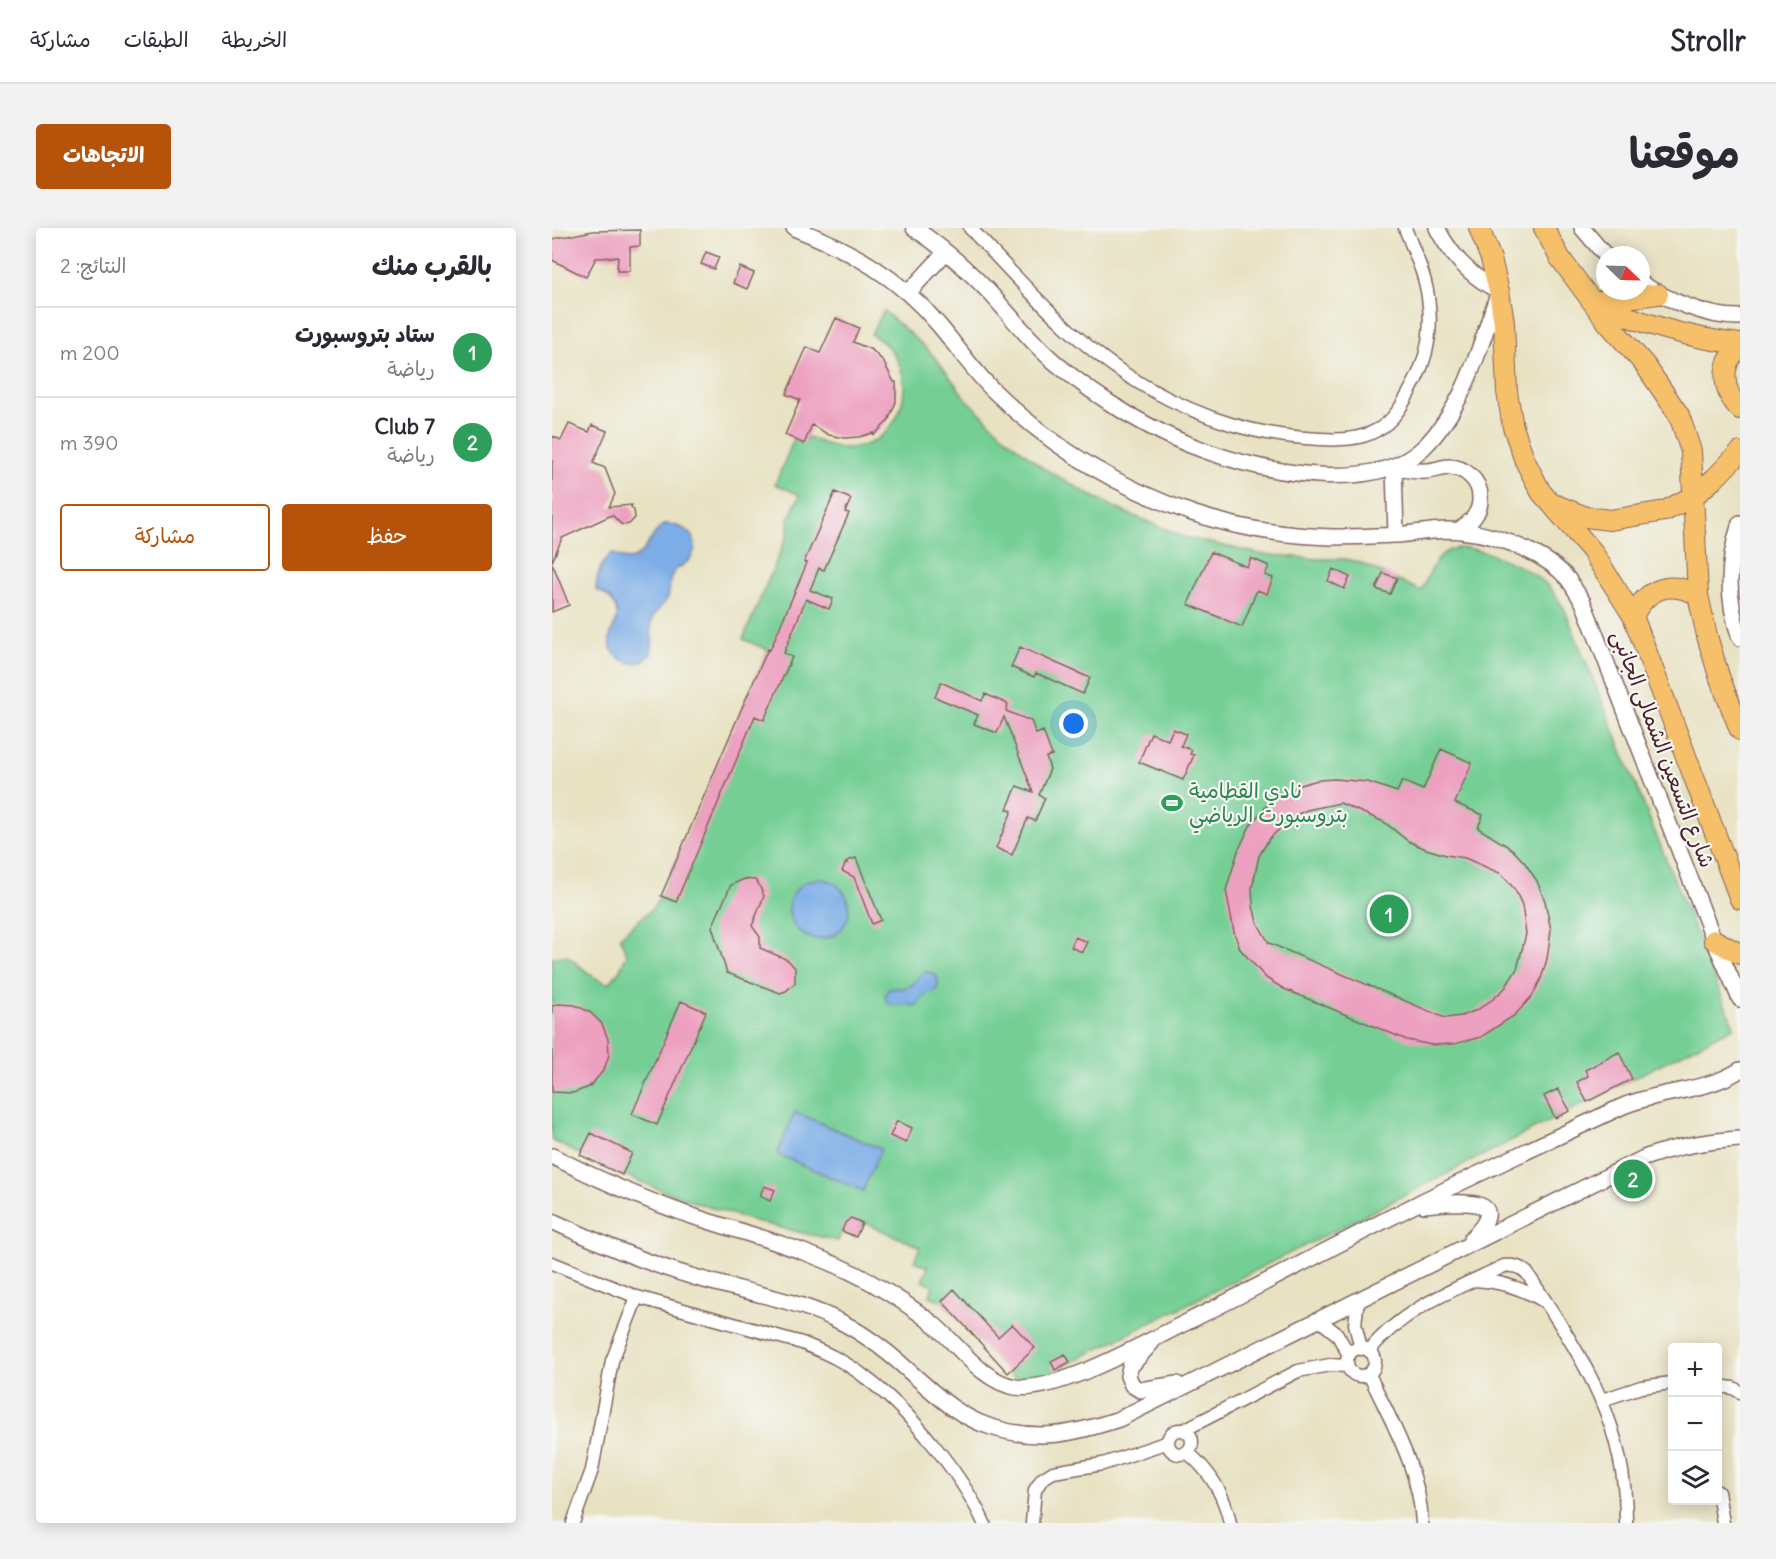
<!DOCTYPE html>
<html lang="ar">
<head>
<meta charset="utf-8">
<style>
  :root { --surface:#fff; --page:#f2f2f3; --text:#2b2b33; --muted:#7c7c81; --line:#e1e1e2; --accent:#b45309 }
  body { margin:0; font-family:Delius,"Playpen Sans Arabic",sans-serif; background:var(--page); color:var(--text); direction:rtl }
  .controls { position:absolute; right:18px; bottom:18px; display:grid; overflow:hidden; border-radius:6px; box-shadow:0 3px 15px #0003 }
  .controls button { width:54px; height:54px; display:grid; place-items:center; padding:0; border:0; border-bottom:2px solid var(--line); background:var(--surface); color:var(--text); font:30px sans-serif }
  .compass { position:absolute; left:1044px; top:18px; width:54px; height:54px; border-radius:50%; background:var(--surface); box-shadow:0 3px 15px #0003; rotate:113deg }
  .you { position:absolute; left:522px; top:496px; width:21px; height:21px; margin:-15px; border:4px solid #fff; border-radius:50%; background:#1a73e8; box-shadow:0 0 0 9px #1a73e833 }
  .badge { display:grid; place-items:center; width:39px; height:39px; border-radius:50%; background:var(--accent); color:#fff; font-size:20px; font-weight:700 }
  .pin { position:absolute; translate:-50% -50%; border:3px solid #fff; box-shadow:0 2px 6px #0006 }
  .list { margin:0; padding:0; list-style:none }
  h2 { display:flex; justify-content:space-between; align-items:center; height:78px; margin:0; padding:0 24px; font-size:26px }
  h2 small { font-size:20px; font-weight:400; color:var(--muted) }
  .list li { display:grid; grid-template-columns:39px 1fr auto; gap:18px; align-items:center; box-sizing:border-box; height:90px; padding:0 24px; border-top:2px solid var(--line) }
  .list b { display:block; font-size:22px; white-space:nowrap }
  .list p { margin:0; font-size:20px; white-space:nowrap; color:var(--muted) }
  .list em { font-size:20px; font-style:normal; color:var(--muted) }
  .actions { display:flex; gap:12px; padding:18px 24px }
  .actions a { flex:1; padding:14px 0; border:2px solid var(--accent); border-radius:6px; text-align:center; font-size:21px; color:var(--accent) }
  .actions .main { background:var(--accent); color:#fff }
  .icon { flex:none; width:33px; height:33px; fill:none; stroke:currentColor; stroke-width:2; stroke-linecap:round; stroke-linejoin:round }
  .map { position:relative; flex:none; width:1188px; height:1295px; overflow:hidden; direction:ltr; border-radius:6px }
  header { display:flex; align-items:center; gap:36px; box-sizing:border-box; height:84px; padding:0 30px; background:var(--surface); border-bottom:2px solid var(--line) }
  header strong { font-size:28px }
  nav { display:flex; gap:33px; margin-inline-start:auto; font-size:21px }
  .intro { display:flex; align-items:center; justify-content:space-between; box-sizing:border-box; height:144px; padding:0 36px }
  h1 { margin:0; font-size:42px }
  .button { padding:15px 27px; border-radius:6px; background:var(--accent); color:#fff; font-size:21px; font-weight:700 }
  main { display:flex; gap:36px; padding:0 36px }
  aside { flex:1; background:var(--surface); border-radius:6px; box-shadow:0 3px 15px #0003 }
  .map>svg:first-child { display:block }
</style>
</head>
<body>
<header>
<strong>Strollr</strong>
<nav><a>الخريطة</a><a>الطبقات</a><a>مشاركة</a></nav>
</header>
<div class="intro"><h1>موقعنا</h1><a class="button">الاتجاهات</a></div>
<main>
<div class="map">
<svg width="1188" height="1295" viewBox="0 0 1188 1295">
  <rect width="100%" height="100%" fill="#f6f6f2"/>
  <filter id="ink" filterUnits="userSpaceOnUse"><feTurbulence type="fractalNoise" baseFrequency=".0167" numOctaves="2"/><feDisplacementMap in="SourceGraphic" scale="12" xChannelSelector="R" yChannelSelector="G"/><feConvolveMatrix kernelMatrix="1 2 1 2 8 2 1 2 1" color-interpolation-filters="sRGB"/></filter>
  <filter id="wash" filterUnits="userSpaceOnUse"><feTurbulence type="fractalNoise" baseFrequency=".008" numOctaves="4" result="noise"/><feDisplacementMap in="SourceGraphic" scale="24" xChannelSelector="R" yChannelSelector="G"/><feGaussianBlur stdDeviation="1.35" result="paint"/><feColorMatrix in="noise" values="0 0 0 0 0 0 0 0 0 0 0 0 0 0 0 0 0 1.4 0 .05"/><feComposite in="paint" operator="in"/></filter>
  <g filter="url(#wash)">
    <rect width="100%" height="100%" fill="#e8e2c2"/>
    <path fill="#75cf95" stroke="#607760" stroke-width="1.5" d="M 332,83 L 373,119 L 386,133 L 415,172 L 453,209 L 491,240 L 538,267 L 570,283 L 632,309 L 708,326 L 765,331 L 793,331 L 806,334 L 869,363 C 876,349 882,328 898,322 C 920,313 975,340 992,354 C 1000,361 1006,372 1012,380 L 1182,799 L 782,1003 L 482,1153 L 462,1150 L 390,1073 L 378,1068 L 381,1057 L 370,1053 L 376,1039 L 362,1033 L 368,1019 L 311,994 L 304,1009 L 290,1003 L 286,1013 C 256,1006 226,1000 196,991 C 128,971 62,946 0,912 L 0,729 L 15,728 L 43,750 L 57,756 L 67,743 L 75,727 L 68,709 L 101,680 L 109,668 L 216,422 L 191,411 L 236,306 L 236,291 L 248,267 L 223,256 L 242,211 L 252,215 L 255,209 C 268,214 281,220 295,220 C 338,220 363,173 347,136 C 342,123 331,113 319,106 Z"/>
    <path fill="#7bade7" stroke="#626689" stroke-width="1.5" d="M 114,296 C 133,296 153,313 137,332 C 132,338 124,339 120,347 C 116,354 119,361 116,369 C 112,378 103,383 100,391 C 95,405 109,424 90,433 C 75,440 56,426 58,411 C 58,405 62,399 64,394 C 68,379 58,367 44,362 C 45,346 49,335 60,325 C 93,346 94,305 114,296 Z
      M237 681a30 30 0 1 1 60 0a30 30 0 1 1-60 0Z
      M 373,744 C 384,744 390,752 384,762 L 371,768 L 364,778 L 354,776 L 340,777 L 335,774 L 333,767 L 337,761 C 344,759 351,762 358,758 C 365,754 366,747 373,744 Z
      M 243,884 L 329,921 L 311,963 L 225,926 Z"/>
    <g id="blocks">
      <path fill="#eda0c0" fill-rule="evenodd" d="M 88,2 L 88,18 L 78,19 L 78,43 L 65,43 L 66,29 L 44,30 L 34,49 L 0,32 L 0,11 L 41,3 Z
        M 154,24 L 167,29 L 162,41 L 149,36 Z
        M 188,39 L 202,45 L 195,61 L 181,55 Z
        M 284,90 L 307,100 L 301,114 L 320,122 L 331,133 L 342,154 L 344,154 L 344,174 L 336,193 L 322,207 L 321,205 L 307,209 L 292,210 L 277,207 L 260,197 L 252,216 L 233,207 L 248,172 L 234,166 L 255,119 L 268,125 Z
        M 17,196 L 37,204 L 40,197 L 55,203 L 41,235 L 53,240 L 63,266 L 57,279 L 80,277 L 79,279 L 82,282 L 83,290 L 77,296 L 73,297 L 69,296 L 60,287 L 10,310 L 0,334 L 0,208 L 9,212 Z
        M 283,264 L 299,271 L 293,284 L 297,285 L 272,342 L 267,340 L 258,362 L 281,371 L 277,381 L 254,371 L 232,425 L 240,429 L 212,492 L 203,488 L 124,674 L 109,668 L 189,482 L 216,421 L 218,422 L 255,335 L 252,334 Z
        M 659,324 L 695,339 L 699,330 L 717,338 L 713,347 L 721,350 L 715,366 L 705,362 L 690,399 L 636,376 Z
        M 0,335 L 17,377 L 0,384 Z
        M 781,341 L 798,349 L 792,361 L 776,353 Z
        M 831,345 L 845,350 L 838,366 L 824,361 Z
        M 468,419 L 538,450 L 531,466 L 484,445 L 482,449 L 459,439 Z
        M 389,454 L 430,473 L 433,466 L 456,476 L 454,483 L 479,493 L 484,506 L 491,503 L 500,527 L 494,529 L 498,541 L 487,567 L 493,570 L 483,593 L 476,590 L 460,627 L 444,620 L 460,583 L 455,581 L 465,558 L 481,564 L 452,489 L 445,505 L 422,496 L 426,487 L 383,469 Z
        M 621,501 L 634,506 L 629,518 L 640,522 L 638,526 L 642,527 L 631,552 L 587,534 L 599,505 L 616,512 Z
        M 889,521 L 920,535 L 903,575 L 931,587 L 926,600 L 960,621 L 973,635 L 985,653 L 993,673 L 999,702 L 995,731 L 989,751 L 980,768 L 963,787 L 929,809 L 902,816 L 880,817 L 855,812 L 732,761 L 714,750 L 688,721 L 682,704 L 674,662 L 686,623 L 698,598 L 712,580 L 730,567 L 748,557 L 766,552 L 783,551 L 816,554 L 845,564 L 850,553 L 871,562 ZM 788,575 L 832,594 L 856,613 L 874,621 L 894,627 L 913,630 L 950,646 L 963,662 L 970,677 L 974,706 L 965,741 L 953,760 L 941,771 L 925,782 L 909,788 L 893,790 L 717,715 L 705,694 L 701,678 L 700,660 L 707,628 L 717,611 L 740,589 L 755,582 Z
        M 304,630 L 329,692 L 320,696 L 302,649 L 290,643 L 294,634 L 296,635 L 295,633 Z
        M 192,651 L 203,652 L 206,655 L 212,668 L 200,698 L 208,709 L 208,720 L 236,732 L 243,740 L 243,755 L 234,763 L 228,765 L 175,745 L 160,699 L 179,657 Z
        M 523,709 L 535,714 L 530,724 L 519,719 Z
        M 129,773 L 154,784 L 105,897 L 80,886 Z
        M 6,776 L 23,777 L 38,784 L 50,796 L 56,811 L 57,827 L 52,842 L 37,859 L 21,865 L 0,864 L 0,778 Z
        M 1067,824 L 1080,851 L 1035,874 L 1025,854 L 1036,848 L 1033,842 Z
        M 1006,861 L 1018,883 L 1003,890 L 992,868 Z
        M 345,893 L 360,900 L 354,915 L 338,908 Z
        M 39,905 L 80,925 L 70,947 L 28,927 Z
        M 212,958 L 223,962 L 218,973 L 208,968 Z
        M 299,990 L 310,995 L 304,1009 L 290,1003 L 293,995 Z
        M 402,1061 L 446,1109 L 460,1096 L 483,1120 L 456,1145 L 390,1073 Z
        M 513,1126 L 518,1134 L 503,1142 L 499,1133 Z"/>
    </g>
  </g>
  <g filter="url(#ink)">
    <use href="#blocks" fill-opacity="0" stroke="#816360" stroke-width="1.5"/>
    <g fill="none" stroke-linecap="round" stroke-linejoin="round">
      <defs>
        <path id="minor" d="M 418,0 C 473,58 525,120 596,160 C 651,191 704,208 768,211 C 787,212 808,212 825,202 C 841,194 851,176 859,161 C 875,133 881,101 876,69 C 873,45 861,22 853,0
          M 0,1035 L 85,1069 L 250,1115 C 272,1124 295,1134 314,1150 C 357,1182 410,1246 432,1295
          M 923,1052 C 949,1053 970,1060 992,1073
          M 806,1071 L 803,1096 L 809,1121
          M 766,1091 L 785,1106 L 797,1127
          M795 1134a14 14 0 1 1 28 0a14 14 0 1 1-28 0Z
          M 817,1123 C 851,1080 904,1061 952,1038 C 962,1037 967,1038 975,1045 C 1028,1126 1075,1193 1074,1295
          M 817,1146 C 839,1194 868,1241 870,1295
          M 1166,1158 L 1181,1160 L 1188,1164
          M 1050,1172 L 1089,1159 L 1120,1155
          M 632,1202 L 746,1143 L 778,1137 L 795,1138
          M616 1214a12 12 0 1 1 24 0a12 12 0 1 1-24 0Z
          M 635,1224 C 658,1243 672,1265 678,1295
          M 1166,1264 L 1171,1295
          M 21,1295 L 40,1242 L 60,1133 L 85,1069
          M 480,1295 L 483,1262 L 490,1251 L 501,1244 L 551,1236 L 616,1214"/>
        <path id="tertiary" d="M 242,0 C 298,22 347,49 386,96 C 405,118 421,143 442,163 C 499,219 565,259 640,285 C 685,300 733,308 780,309 C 802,309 823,308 845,307 C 866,305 888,300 909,303 C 932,305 954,312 975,322 C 990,329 1005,338 1016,351 C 1021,358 1026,367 1031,374 L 1162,712 L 1188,771
          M 362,0 C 389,18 415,41 438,65 C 460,89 480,116 506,137 C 548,172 602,205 654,223 C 712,244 822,267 871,220 C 914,178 928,117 947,63 C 919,49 899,28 885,0
          M 1030,0 L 1053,27
          M 1089,55 C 1115,72 1157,90 1188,89
          M 356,65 L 394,24
          M 1188,295 C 1175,334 1174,371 1188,410
          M 844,307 L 842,239 C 852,241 863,244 874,243 C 882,243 890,239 897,239 C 913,239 928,253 928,269 C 929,285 919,294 907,302
          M 0,928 C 43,950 88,970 134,986 C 197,1007 262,1022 320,1055 C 341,1067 361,1080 380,1095 C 406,1116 429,1153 463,1159 C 504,1166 596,1113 635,1094 C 710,1057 784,1017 859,979 C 928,944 999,912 1069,879 C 1107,862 1152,865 1188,842
          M 872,977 C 899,975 966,965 919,1011
          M 0,993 C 45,1014 91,1034 139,1048 C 187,1063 238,1070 283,1091 C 311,1104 335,1123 357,1143 C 383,1166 405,1188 439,1199 C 486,1214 522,1206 567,1191 L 1092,930 C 1124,918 1154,913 1188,911
          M 600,1114 L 578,1139 L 576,1148 L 580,1157 L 588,1162 L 625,1156"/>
        <path id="primary" d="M 927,0 L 939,31 L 947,63 L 952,95 L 955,164 L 961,199 L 973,233 L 989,264 L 1040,323 L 1081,388 L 1188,671
          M 992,0 L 1008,30 L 1056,95 L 1093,137 L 1127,187 L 1139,223 L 1146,367 L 1155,408 L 1167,448 L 1188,502
          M 1041,74 C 1089,96 1136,110 1188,116
          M 1041,74 L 1106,66
          M 1188,119 C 1167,136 1170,163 1188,181
          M 1004,277 L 1034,289 L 1058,292 L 1113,283 L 1143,267 L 1163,250 L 1188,224
          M 1081,388 C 1095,360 1118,352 1146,367
          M 1162,712 L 1188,726"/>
      </defs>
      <use href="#minor" stroke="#816360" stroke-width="15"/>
      <use href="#tertiary" stroke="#816360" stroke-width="18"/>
      <use href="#primary" stroke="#816360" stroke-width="22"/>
      <use href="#minor" stroke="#fff" stroke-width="12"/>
      <use href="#tertiary" stroke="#fff" stroke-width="15"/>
      <use href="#primary" stroke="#f6c06b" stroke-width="20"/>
    </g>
  </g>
  <defs>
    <symbol id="stadium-bare" viewBox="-9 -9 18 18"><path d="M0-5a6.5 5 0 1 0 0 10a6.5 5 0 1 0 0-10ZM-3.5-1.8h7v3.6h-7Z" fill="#2e9e5b" stroke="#f6f6f2" stroke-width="2.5" paint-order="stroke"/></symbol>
  </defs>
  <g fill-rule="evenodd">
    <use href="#stadium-bare" x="605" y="560" width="30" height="30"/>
  </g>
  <g text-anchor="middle" stroke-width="4.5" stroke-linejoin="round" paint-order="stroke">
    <g font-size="21" fill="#4a1f2b" stroke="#f6f6f2">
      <text transform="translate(1111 521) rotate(69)" y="7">شارع التسعين الشمالى الجانبى</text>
    </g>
    <g font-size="21" fill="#27864d" stroke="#f6f6f2" text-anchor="start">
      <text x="637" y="570">نادي القطامية<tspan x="637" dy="24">بتروسبورت الرياضي</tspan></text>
    </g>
  </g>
</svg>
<div class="controls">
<button>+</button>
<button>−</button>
<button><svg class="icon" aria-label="layers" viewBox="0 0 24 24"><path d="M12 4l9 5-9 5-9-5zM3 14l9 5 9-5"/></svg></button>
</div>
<svg class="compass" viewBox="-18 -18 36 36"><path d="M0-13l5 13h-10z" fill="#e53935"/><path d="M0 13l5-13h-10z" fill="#7c7c81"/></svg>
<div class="you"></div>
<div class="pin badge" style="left:837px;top:686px;background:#2e9e5b">1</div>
<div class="pin badge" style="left:1081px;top:951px;background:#2e9e5b">2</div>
</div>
<aside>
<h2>بالقرب منك<small>النتائج: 2</small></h2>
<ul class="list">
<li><span class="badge" style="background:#2e9e5b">1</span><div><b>ستاد بتروسبورت</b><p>رياضة</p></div><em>200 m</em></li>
<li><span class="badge" style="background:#2e9e5b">2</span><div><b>Club 7</b><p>رياضة</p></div><em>390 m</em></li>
</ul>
<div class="actions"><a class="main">حفظ</a><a>مشاركة</a></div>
</aside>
</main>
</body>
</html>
